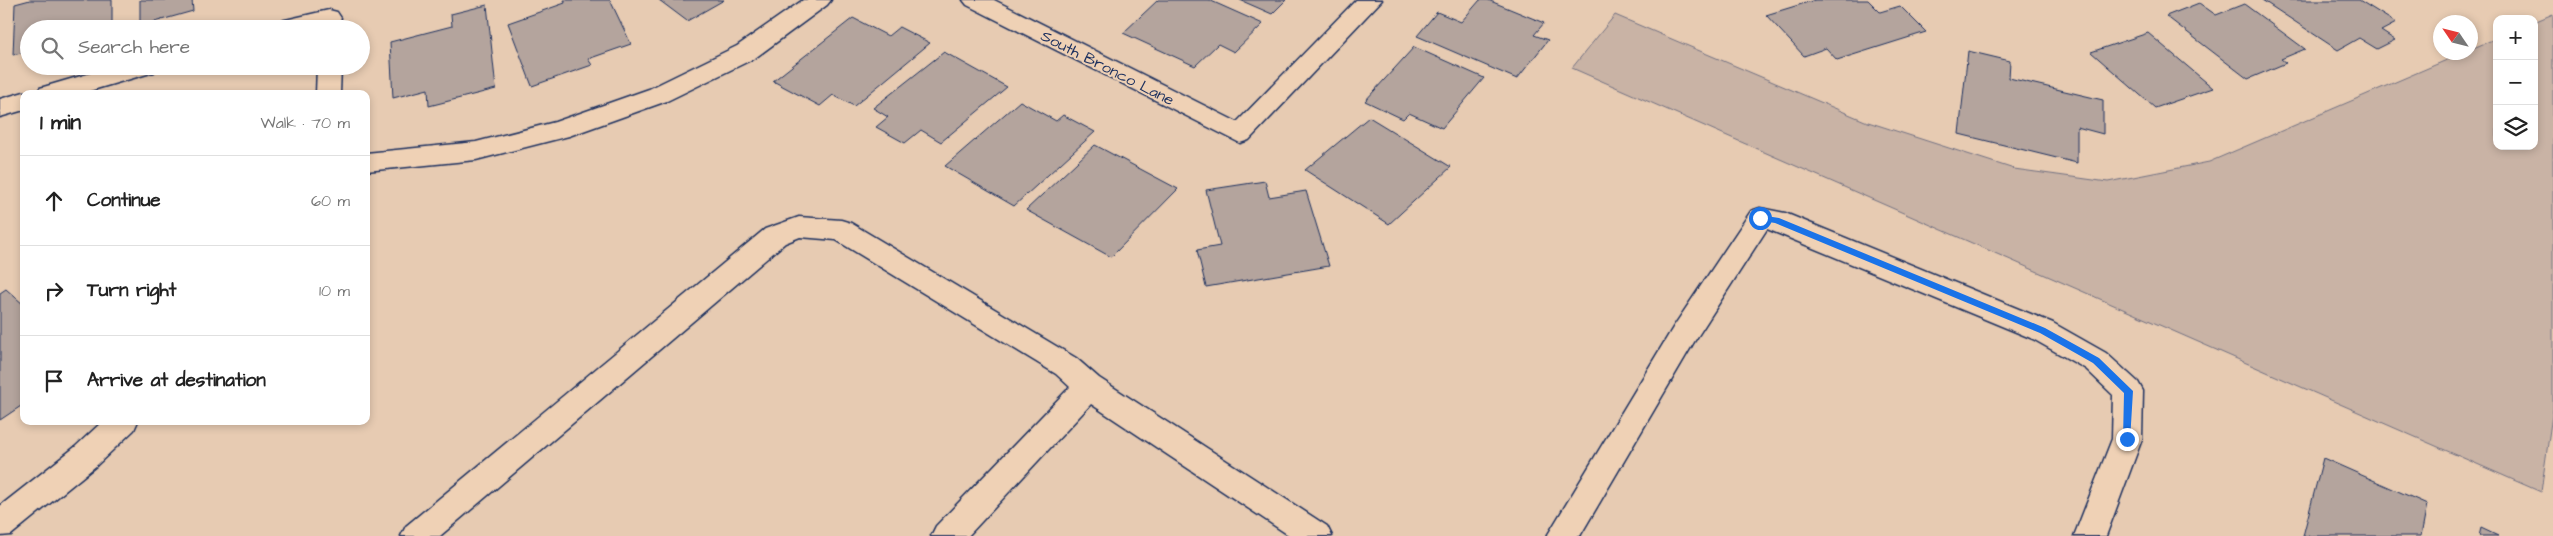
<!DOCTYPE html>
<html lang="en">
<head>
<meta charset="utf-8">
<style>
  :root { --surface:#fff; --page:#f6f6f6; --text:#222; --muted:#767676; --line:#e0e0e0 }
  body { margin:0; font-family:"Architects Daughter",sans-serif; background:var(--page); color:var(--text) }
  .controls { position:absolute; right:15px; top:15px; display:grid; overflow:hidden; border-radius:10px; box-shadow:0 2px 8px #0003 }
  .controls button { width:45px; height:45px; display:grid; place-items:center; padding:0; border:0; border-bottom:1px solid var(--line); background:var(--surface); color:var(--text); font:25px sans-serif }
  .compass { position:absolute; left:2433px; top:15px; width:45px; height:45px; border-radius:50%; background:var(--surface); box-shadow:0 2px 8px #0003; rotate:305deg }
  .stop { position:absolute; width:15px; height:15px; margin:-11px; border:4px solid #1a73e8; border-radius:50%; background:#fff }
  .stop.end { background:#1a73e8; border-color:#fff; box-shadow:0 1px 5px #0008 }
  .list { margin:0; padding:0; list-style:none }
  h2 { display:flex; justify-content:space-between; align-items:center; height:65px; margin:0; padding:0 20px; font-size:21px }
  h2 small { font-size:16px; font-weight:400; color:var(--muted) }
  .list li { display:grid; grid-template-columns:32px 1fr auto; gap:15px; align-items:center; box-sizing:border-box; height:90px; padding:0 20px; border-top:1px solid var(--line) }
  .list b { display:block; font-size:19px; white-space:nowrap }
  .list em { font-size:16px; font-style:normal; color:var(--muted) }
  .icon { flex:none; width:28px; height:28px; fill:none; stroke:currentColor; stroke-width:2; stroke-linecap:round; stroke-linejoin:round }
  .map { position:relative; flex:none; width:2553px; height:536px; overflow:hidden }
  .search { position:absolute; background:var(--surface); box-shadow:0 2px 8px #0003; left:20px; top:20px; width:350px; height:55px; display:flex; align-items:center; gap:12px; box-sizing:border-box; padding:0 18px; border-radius:28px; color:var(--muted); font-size:19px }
  .panel { position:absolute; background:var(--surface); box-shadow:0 2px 8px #0003; left:20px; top:90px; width:350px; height:335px; border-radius:10px }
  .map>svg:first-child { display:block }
</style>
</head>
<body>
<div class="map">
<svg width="2553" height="536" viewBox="0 0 2553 536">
  <rect width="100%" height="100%" fill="#e7cbb2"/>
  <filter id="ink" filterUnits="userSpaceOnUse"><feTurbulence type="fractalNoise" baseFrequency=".02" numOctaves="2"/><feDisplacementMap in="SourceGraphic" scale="10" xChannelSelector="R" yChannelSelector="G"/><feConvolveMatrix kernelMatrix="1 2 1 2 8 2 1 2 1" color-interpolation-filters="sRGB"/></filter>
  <g filter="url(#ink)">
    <path fill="#c9b3a5" stroke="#727182" d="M 2553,14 L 2553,408 L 2541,492 L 1572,68 L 1615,15 L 1865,121 L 2014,169 L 2108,182 L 2209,162 L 2463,53 L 2470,52 L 2471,49 L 2497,38 L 2497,146 L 2534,146 L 2534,22 Z"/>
    <path fill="#b4a49d" stroke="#1b2f5e" d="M 30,0 L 112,0 L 112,29 L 29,29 L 29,51 L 13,55 L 15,4 Z
      M 140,0 L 192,0 L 193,11 L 140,26 Z
      M 564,0 L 610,0 L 631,44 L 588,59 L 592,65 L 532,86 L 508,23 L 565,3 Z
      M 659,0 L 724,0 L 687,21 Z
      M 1158,0 L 1209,0 L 1263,24 L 1234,52 L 1218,44 L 1195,66 L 1123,33 Z
      M 1240,0 L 1286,0 L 1272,14 Z
      M 1480,0 L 1488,0 L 1544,23 L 1534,35 L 1548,40 L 1517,79 L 1417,36 L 1437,12 L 1461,22 Z
      M 1815,0 L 1868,0 L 1880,12 L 1900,6 L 1926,32 L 1837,60 L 1826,48 L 1804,56 L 1766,15 Z
      M 2262,0 L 2359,0 L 2396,23 L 2381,31 L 2395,40 L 2377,49 L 2359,38 L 2338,50 Z
      M 2199,3 L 2216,15 L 2244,4 L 2305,49 L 2281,59 L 2286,63 L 2248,79 L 2166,16 Z
      M 487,5 L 496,89 L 429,106 L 428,89 L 393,98 L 390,42 L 452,26 L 451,14 Z
      M 853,18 L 888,36 L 899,27 L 930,43 L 854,106 L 833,95 L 820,106 L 773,81 Z
      M 2148,33 L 2213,88 L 2155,108 L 2091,52 Z
      M 1414,47 L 1484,78 L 1442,128 L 1409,113 L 1403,119 L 1365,101 Z
      M 1968,51 L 2010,61 L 2009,78 L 2103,100 L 2103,134 L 2077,127 L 2077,163 L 1959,134 Z
      M 944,52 L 1007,87 L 941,142 L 921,130 L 905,143 L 876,127 L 888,117 L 873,108 Z
      M 1020,101 L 1056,121 L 1063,115 L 1095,132 L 1014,206 L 945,166 Z
      M 1369,117 L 1451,167 L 1389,224 L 1305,170 Z
      M 1095,145 L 1178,189 L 1111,257 L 1026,210 Z
      M 1265,181 L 1269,197 L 1306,191 L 1329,266 L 1206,287 L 1197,250 L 1220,246 L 1206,190 Z
      M 6,289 L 24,305 L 24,404 L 0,420 L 0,293 Z
      M 2323,458 L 2427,504 L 2421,536 L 2303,536 Z
      M 2481,528 L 2498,536 L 2479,536 Z"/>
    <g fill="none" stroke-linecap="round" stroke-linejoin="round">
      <defs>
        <path id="minor" d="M 803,0 L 831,0 L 827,5 L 755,58 L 667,101 L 569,136 L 476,160 L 366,171 L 366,153 L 476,142 L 555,122 L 649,89 L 737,46 Z
          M 963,0 L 994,0 L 1237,122 L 1356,0 L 1382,0 L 1249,140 L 1240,143 L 967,5 Z
          M 329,10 L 337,12 L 341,18 L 337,24 L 316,29 L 268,29 L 272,23 Z
          M 115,66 L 157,66 L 154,72 L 79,94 L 37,94 L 40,88 Z
          M 317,66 L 341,66 L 340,94 L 316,94 Z
          M 24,92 L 29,94 L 24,94 L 24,110 L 0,117 L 0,99 Z
          M 1760,208 L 1785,213 L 2053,323 L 2106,353 L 2138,382 L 2143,391 L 2142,439 L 2106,536 L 2074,536 L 2112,439 L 2113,395 L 2086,369 L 2033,339 L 1767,229 L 1694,342 L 1580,536 L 1547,536 L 1674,326 L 1751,211 Z
          M 799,217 L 841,220 L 851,223 L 1076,358 L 1099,378 L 1327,526 L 1332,536 L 1290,536 L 1091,404 L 968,536 L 931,536 L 936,526 L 1070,387 L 1056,374 L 836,240 L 800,237 L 785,243 L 440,536 L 401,536 L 406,526 L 765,229 Z
          M 103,421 L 138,421 L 134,430 L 97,465 L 11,535 L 0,536 L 0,506 L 75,447 Z"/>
      </defs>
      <use href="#minor" stroke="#1b2f5e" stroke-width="3"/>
      <use href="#minor" fill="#efd1b5" fill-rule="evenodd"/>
    </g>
  </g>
  <path fill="#1a73e8" d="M 1760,215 L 1779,218 L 2045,328 L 2099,358 L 2133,391 L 2130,441 L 2127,442 L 2123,439 L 2124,393 L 2093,363 L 2040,333 L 1775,223 L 1757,220 L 1756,218 Z"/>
  <g text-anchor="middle" stroke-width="4" stroke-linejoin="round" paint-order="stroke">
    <g font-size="16" fill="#1b2f5e" stroke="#efd1b5">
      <text transform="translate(1108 67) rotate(27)" y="6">South Bronco Lane</text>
    </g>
  </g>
</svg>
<div class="controls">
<button>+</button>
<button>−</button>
<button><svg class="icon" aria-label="layers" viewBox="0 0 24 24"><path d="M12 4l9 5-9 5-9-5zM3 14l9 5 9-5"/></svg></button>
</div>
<svg class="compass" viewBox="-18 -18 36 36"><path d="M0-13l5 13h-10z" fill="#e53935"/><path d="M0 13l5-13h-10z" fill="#767676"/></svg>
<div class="stop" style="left:1760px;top:218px"></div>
<div class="stop end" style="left:2127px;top:439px"></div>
<div class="search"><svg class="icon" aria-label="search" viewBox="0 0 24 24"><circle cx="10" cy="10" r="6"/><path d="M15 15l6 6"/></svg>Search here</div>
<section class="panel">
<h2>1 min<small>Walk · 70 m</small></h2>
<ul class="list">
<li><svg class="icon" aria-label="ahead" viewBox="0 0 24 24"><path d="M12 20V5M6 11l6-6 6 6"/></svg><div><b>Continue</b></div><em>60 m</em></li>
<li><svg class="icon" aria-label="right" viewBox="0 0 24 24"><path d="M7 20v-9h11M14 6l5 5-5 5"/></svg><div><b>Turn right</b></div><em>10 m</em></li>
<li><svg class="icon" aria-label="arrive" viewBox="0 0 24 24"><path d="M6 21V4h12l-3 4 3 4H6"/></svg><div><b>Arrive at destination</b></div></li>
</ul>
</section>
</div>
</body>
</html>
